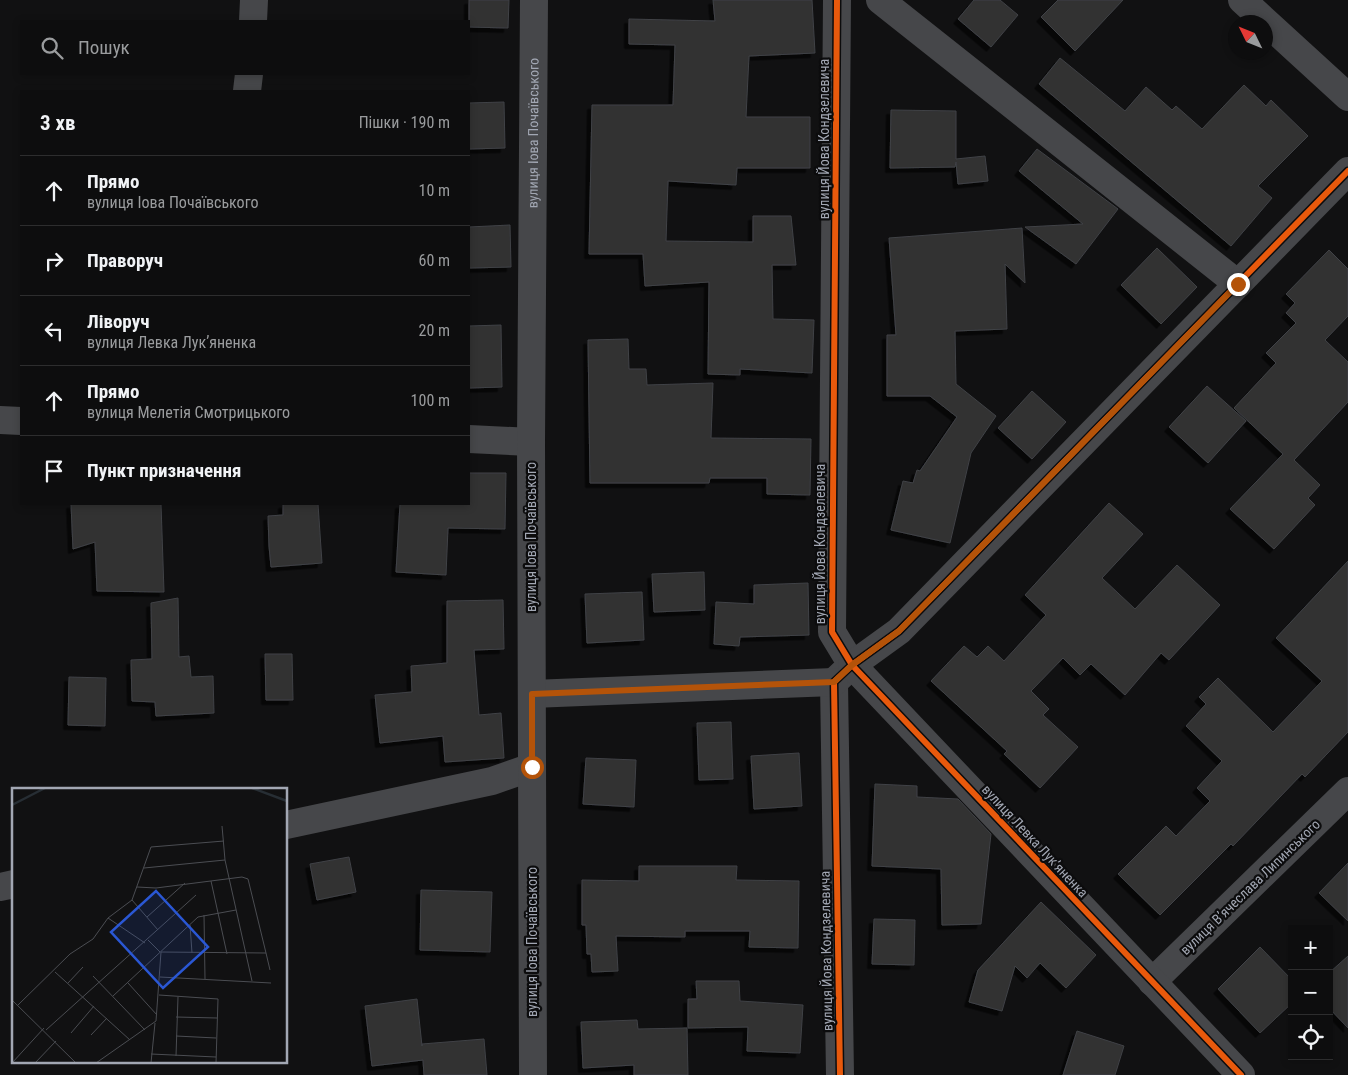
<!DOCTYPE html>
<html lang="uk">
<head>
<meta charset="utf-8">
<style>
  :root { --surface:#0d0d0e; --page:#1b1b1c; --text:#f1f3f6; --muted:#9a9c9e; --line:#2d2d2e }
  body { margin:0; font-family:"Roboto Condensed",sans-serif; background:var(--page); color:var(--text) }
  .controls { position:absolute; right:15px; bottom:15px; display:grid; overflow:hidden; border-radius:0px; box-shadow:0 2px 8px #0003 }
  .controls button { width:45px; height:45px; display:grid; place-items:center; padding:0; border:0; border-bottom:1px solid var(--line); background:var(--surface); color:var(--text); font:25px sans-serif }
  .compass { position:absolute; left:1228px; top:15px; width:45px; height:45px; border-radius:50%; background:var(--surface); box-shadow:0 2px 8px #0003; rotate:313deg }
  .stop { position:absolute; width:15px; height:15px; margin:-11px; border:4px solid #b45309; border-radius:50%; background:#fff }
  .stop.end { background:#b45309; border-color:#fff; box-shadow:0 1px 5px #0008 }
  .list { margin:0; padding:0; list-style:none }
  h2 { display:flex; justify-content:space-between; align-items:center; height:65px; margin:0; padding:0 20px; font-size:21px }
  h2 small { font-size:16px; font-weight:400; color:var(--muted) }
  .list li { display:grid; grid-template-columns:32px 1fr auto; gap:15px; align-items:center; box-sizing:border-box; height:70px; padding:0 20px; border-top:1px solid var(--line) }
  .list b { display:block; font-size:19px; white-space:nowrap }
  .list p { margin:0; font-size:16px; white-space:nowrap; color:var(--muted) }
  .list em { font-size:16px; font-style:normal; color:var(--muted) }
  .icon { flex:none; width:28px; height:28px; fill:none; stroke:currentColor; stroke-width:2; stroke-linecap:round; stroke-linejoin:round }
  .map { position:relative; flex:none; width:1348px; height:1075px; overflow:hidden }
  .search { position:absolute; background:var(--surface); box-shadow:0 2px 8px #0003; left:20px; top:20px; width:450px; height:55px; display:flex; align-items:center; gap:12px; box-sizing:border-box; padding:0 18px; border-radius:0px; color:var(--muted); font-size:19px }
  .panel { position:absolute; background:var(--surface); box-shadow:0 2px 8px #0003; left:20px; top:90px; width:450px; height:415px; border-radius:0px }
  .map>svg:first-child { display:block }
</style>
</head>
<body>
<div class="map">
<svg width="1348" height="1075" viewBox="0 0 1348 1075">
  <defs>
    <filter id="shadow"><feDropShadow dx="-4.5" dy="4.5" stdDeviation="0" flood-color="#0009"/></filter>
  </defs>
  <rect width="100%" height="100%" fill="#111112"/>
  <path fill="#303032" stroke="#404246" filter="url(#shadow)" d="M 469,0 L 509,0 L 508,28 L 469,27 Z
    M 713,0 L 812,0 L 815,53 L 749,56 L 746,117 L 810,117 L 810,168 L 737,168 L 736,185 L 668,181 L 666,241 L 753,242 L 753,216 L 791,216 L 796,265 L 772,265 L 773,319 L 814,320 L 812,373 L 740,369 L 740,375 L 708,374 L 709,282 L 645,286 L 643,254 L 589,254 L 592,105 L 673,105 L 675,45 L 629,44 L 629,19 L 715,21 Z
    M 974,0 L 1000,0 L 1018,15 L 991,47 L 958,19 Z
    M 1058,0 L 1123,0 L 1075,51 L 1041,17 Z
    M 1060,58 L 1125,111 L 1146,87 L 1172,110 L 1176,106 L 1202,129 L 1244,85 L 1266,106 L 1271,100 L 1308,136 L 1258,186 L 1272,198 L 1231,246 L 1039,84 Z
    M 504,102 L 505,148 L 469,149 L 469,103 Z
    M 891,110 L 956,111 L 956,159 L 985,156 L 988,181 L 958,184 L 956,162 L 955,167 L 890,168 Z
    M 1037,149 L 1118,209 L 1076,264 L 1025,227 L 1083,224 L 1019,171 Z
    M 510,225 L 511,267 L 469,268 L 469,227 Z
    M 1022,228 L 1025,283 L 1005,264 L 1007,329 L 955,331 L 956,384 L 996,416 L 971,453 L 950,543 L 891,530 L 903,481 L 913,483 L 917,470 L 920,471 L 957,417 L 930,396 L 887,396 L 887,335 L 896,335 L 889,238 Z
    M 1157,248 L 1197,287 L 1161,324 L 1121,285 Z
    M 1329,250 L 1348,269 L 1348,316 L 1325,340 L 1348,362 L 1348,402 L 1294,460 L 1320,485 L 1308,498 L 1315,505 L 1274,549 L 1230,509 L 1283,454 L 1234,408 L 1276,363 L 1266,353 L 1296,323 L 1286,313 L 1295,303 L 1286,294 Z
    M 501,325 L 502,387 L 469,388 L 469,326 Z
    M 628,339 L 629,369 L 646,369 L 647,385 L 713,383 L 711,438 L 811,439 L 810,495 L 767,494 L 767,478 L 710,478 L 709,483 L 590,483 L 588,340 Z
    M 1207,386 L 1246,421 L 1208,463 L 1169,427 Z
    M 1032,391 L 1066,422 L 1032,459 L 998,428 Z
    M 469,473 L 506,473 L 505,529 L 448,528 L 446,575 L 396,572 L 400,504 L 469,504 Z
    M 1109,503 L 1143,534 L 1102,578 L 1135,609 L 1177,565 L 1220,605 L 1169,660 L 1161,653 L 1125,695 L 1091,664 L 1080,675 L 1063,658 L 1031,691 L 1049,709 L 1043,715 L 1078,747 L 1040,788 L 1004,754 L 1007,751 L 931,681 L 964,646 L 977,657 L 988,646 L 1004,661 L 1046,615 L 1025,595 Z
    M 71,504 L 161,504 L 164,592 L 97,591 L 95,542 L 73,549 Z
    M 283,504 L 318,504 L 322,563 L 271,567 L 269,546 L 268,516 L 283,515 Z
    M 1348,561 L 1348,732 L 1305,777 L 1302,774 L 1233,846 L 1231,844 L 1160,915 L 1118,874 L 1166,826 L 1176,836 L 1210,801 L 1197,788 L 1222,761 L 1186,726 L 1206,704 L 1199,697 L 1218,678 L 1273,732 L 1322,681 L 1276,638 Z
    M 704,572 L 705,610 L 654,612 L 652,574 Z
    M 808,583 L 809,635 L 740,637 L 739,646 L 714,644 L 716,602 L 754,604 L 754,585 Z
    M 642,592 L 644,640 L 587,643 L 585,594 Z
    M 178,598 L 179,657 L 189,656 L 191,677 L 213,676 L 214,713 L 156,716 L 155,702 L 132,701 L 131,660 L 152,659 L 151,603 Z
    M 503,600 L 504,649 L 474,650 L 479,715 L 501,713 L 504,758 L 445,762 L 443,736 L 380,743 L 375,695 L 412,692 L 411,666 L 447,663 L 447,601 Z
    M 265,654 L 292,654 L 293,700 L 266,700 Z
    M 69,677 L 106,678 L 105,726 L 68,725 Z
    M 731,722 L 733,779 L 699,780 L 697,723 Z
    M 799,753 L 802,806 L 754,809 L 751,756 Z
    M 586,758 L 636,760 L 634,807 L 583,804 Z
    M 875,784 L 917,786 L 917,797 L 958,799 L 991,834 L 981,924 L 942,925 L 941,869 L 872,866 Z
    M 349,857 L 356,892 L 317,900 L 310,864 Z
    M 1348,863 L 1348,921 L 1319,893 Z
    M 639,866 L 737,866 L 736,880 L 799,881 L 798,948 L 749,947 L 750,931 L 685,931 L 685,937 L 616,936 L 618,971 L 592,972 L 591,954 L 587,954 L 586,925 L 582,925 L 582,880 L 639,881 Z
    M 421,890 L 492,892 L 490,952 L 420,950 Z
    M 1041,902 L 1096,955 L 1066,988 L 1040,963 L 1027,978 L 1015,966 L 1002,1011 L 969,1002 L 978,970 Z
    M 874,919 L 915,920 L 914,965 L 872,964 Z
    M 1260,947 L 1292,980 L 1292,1003 L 1260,1033 L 1218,989 Z
    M 1348,956 L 1348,1028 L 1329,1008 L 1329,973 Z
    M 696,981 L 739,981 L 740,1001 L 803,1005 L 800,1053 L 747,1051 L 748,1027 L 688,1028 L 688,999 L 697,999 Z
    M 417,999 L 422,1046 L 422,1044 L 484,1039 L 487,1075 L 424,1075 L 423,1060 L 372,1066 L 365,1006 Z
    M 637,1020 L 638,1029 L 687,1028 L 688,1075 L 634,1075 L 634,1065 L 583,1068 L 581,1022 Z
    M 1077,1031 L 1124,1046 L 1115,1075 L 1063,1075 Z"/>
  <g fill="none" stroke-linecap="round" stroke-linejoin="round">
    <g stroke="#46474a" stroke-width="28">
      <path d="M 837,0 L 832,632 L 852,665 L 834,682 L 840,1075"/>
      <path d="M 880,0 L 1238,284"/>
      <path d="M 1242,0 L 1348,97"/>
      <path d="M 253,21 L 254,0"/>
      <path d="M 247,91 L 249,74"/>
      <path d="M 0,420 L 21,421"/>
      <path d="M 469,439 L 531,442"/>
      <path d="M 532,694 L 834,682"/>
      <path d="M 286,825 L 492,781 L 532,767"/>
      <path d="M 0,887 L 14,884"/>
      <path d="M 1152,982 L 1348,791"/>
      <path id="s1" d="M 533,1075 L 531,442 L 534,0"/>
      <path d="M 1241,1075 L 852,665 L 899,631 L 1348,171"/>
    </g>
    <defs>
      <path id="cycleway" d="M 837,0 L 832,632 L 852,665 L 834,682 L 840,1075
        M 1241,1075 L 852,665 L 899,631 L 1348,171"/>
    </defs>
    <use href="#cycleway" stroke="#0c0c0d" stroke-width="9"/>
    <use href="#cycleway" stroke="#e8590c" stroke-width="6"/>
  </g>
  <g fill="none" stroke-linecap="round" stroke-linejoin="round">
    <path stroke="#b45309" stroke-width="6" d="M 532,767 L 532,694 L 834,682 L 852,665 L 899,631 L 1238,284"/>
  </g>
  <g text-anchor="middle" stroke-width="4.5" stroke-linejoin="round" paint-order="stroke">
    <g font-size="14" fill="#a2a7b3" stroke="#0c0c0d">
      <text dy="5" stroke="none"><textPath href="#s1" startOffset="942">вулиця Іова Почаївського</textPath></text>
      <text transform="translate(824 139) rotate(-90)" y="5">вулиця Йова Кондзелевича</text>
      <text transform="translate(531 537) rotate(-90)" y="5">вулиця Іова Почаївського</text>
      <text transform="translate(820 544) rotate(-90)" y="5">вулиця Йова Кондзелевича</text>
      <text transform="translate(1035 841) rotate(47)" y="5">вулиця Левка Лукʼяненка</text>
      <text transform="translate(1250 887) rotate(-44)" y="5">вулиця Вʼячеслава Липинського</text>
      <text transform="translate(532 942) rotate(-90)" y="5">вулиця Іова Почаївського</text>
      <text transform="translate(826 951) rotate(-91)" y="5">вулиця Йова Кондзелевича</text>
    </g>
  </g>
  <g transform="translate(12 788)">
    <rect width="275" height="275" fill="#111112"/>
    <path fill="none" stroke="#272e34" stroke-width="2.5" d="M 240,0 L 275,13M 0,17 L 33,0"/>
    <path fill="none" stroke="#4b4d52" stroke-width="1" d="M 210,38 L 213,72 L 240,193M 132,80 L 213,72M 199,93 L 215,166M 120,112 L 146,142M 192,127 L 193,191M 135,129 L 173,95M 96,130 L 133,155M 178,137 L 180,165M 136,152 L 148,164M 254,165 L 258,182M 43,184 L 118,252M 81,188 L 133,242M 148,189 L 259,195M 56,195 L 71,179M 116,195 L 145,227M 147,207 L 206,211 L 204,275M 101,208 L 186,129 L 224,122M 0,212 L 64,275M 6,217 L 58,166 L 81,151 L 96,130 L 120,112 L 139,59 L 212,53M 164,229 L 205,230M 34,242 L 184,107M 59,245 L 82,218M 79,247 L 95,230M 164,248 L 204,250M 139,266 L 204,269M 164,268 L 166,209M 0,275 L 32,240M 23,275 L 44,253M 84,275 L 144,233 L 149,164 L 254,165 L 236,91 L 230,89 L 144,100 L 125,99M 139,275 L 143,235"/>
    <path fill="#2a57d4" fill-opacity="0.15" stroke="#2a57d4" stroke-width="2.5" d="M 144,103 L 196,159 L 151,200 L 99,144 Z"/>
    <rect width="275" height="275" fill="none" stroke="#a2a7b3" stroke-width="2.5"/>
  </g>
</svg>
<div class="controls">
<button>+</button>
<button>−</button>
<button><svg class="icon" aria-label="locate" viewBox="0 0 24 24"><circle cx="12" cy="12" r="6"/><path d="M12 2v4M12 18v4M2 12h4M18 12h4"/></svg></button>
</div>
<svg class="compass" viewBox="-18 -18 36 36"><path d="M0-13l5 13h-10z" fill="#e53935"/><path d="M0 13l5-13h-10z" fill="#9a9c9e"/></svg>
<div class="stop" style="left:532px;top:767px"></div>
<div class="stop end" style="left:1238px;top:284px"></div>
<div class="search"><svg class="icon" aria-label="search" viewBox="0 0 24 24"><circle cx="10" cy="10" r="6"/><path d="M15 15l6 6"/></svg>Пошук</div>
<section class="panel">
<h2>3 хв<small>Пішки · 190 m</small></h2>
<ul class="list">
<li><svg class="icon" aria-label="ahead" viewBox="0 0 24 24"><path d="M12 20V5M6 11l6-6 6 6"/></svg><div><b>Прямо</b><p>вулиця Іова Почаївського</p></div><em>10 m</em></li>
<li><svg class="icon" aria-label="right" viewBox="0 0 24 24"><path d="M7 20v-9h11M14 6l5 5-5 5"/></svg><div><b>Праворуч</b></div><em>60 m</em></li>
<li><svg class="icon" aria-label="left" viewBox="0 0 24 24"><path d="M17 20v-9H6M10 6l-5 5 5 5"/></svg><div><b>Ліворуч</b><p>вулиця Левка Лукʼяненка</p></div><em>20 m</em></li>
<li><svg class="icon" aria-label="ahead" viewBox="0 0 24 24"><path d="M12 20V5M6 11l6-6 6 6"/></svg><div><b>Прямо</b><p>вулиця Мелетія Смотрицького</p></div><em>100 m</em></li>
<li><svg class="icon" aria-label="arrive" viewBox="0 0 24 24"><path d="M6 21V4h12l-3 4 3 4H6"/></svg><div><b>Пункт призначення</b></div></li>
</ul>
</section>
</div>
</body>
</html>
